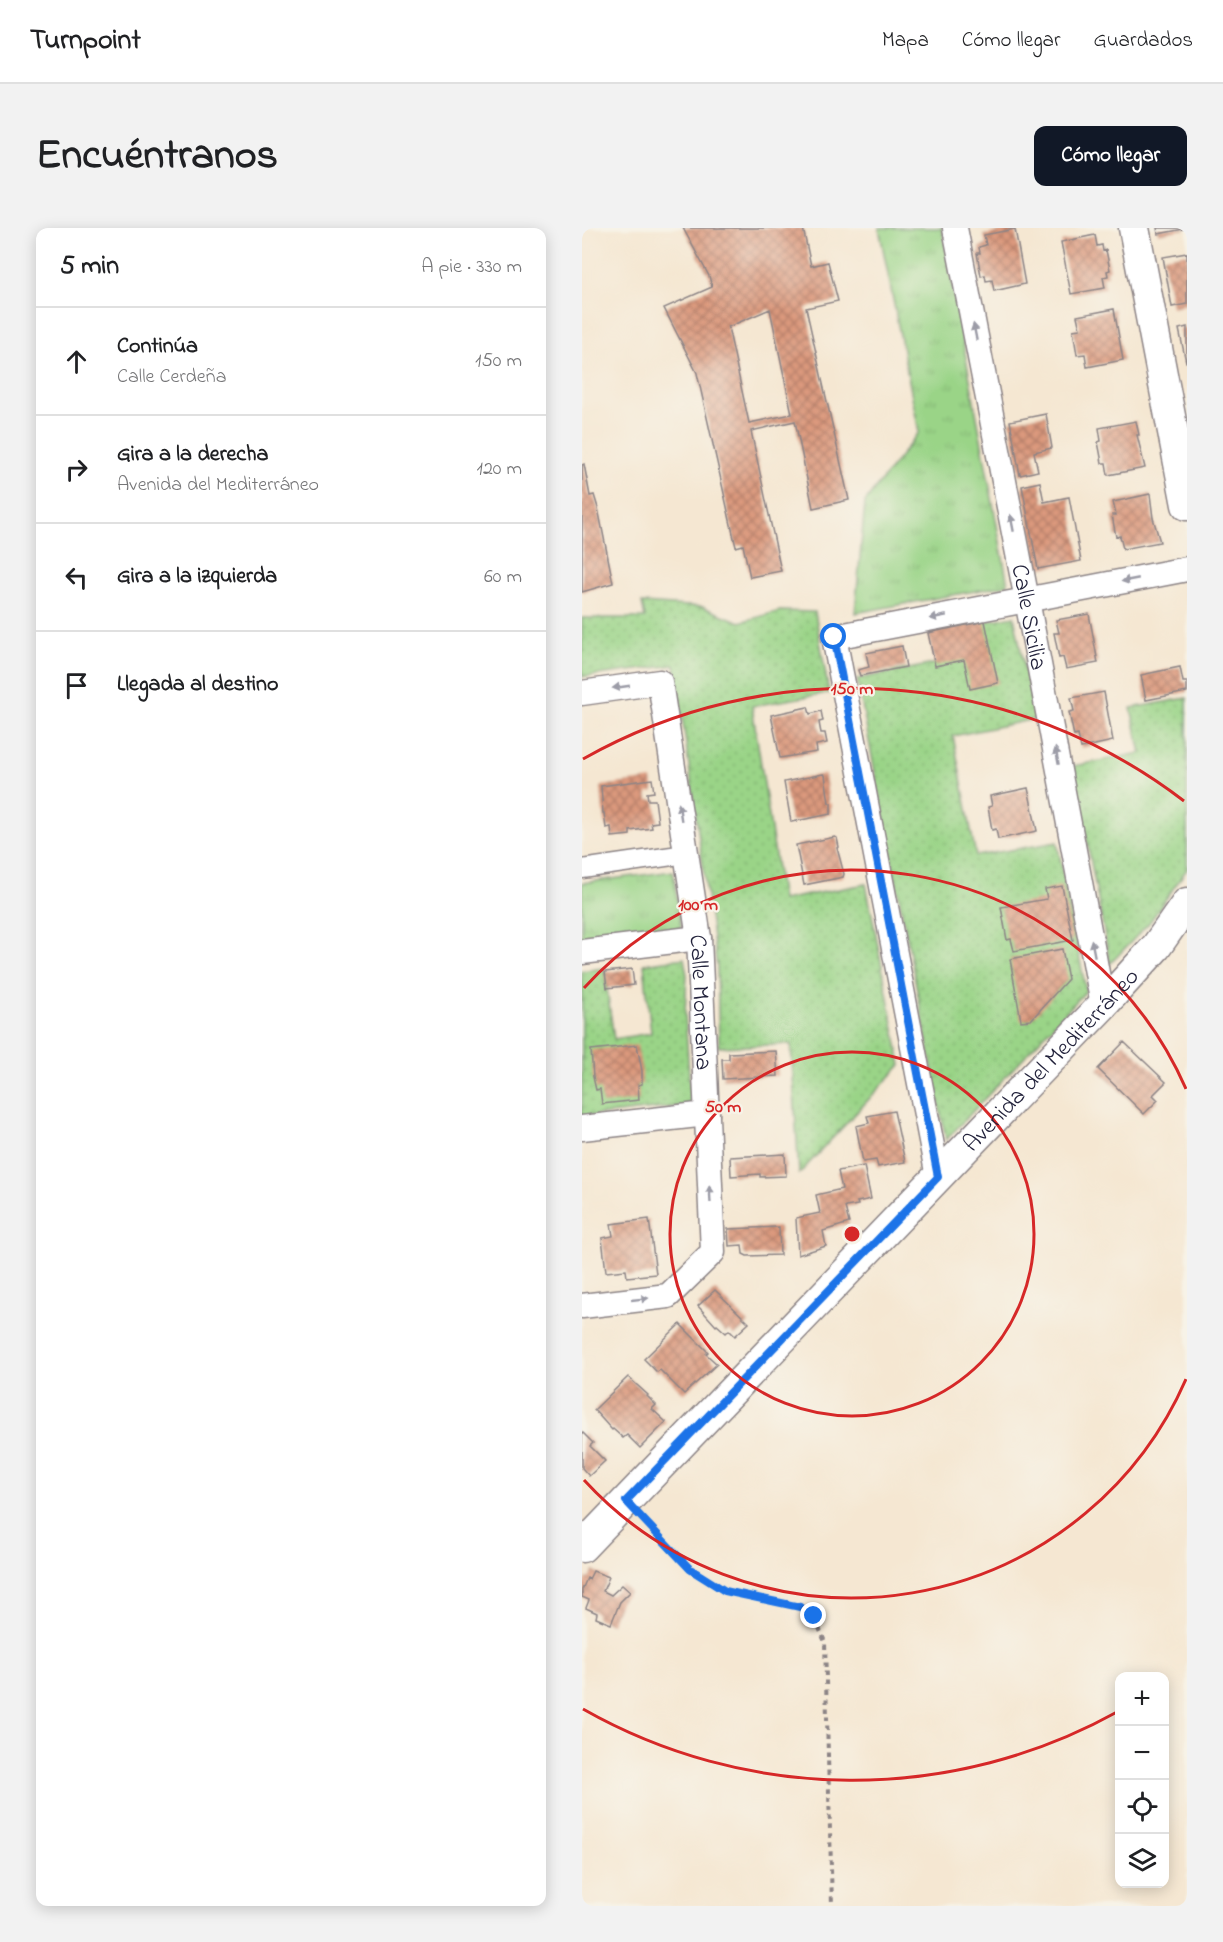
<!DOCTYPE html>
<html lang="es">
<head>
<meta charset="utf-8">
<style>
  :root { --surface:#fff; --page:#f2f2f2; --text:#202124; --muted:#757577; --line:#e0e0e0; --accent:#111827 }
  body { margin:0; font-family:"Indie Flower",sans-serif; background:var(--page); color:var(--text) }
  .controls { position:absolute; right:18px; bottom:18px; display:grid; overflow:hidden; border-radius:12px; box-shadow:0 3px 15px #0003 }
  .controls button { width:54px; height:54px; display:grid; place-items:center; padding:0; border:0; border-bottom:2px solid var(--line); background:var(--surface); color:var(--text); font:30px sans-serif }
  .stop { position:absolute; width:18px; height:18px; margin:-14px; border:4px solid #1a73e8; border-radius:50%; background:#fff }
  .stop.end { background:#1a73e8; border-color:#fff; box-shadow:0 2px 6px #0008 }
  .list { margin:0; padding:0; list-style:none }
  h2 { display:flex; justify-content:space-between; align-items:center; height:78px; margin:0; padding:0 24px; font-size:26px }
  h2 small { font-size:20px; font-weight:400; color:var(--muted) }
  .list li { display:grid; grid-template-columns:39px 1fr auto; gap:18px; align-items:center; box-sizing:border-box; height:108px; padding:0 24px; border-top:2px solid var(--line) }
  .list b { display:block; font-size:22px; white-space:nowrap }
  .list p { margin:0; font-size:20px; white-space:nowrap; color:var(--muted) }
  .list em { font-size:20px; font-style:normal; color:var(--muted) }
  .icon { flex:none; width:33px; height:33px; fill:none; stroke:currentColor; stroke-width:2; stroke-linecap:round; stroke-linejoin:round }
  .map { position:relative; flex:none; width:605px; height:1678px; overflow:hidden; border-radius:12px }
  header { display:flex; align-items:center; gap:36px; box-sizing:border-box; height:84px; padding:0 30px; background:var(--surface); border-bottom:2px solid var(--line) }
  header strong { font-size:28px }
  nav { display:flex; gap:33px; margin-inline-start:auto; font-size:21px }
  .intro { display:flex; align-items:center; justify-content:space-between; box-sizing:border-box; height:144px; padding:0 36px }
  h1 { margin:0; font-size:42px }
  .button { padding:15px 27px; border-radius:12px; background:var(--accent); color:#fff; font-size:21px; font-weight:700 }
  main { display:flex; gap:36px; padding:0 36px }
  aside { flex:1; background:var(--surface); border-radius:12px; box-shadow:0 3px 15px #0003 }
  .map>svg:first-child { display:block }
</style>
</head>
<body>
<header>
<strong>Turnpoint</strong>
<nav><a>Mapa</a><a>Cómo llegar</a><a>Guardados</a></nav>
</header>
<div class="intro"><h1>Encuéntranos</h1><a class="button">Cómo llegar</a></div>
<main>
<aside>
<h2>5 min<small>A pie · 330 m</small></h2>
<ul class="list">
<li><svg class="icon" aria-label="ahead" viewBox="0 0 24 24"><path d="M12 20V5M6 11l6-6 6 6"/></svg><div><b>Continúa</b><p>Calle Cerdeña</p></div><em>150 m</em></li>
<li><svg class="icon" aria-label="right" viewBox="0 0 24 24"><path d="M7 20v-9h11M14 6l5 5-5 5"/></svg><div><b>Gira a la derecha</b><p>Avenida del Mediterráneo</p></div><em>120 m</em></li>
<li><svg class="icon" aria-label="left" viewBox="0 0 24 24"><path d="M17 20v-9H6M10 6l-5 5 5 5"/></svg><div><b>Gira a la izquierda</b></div><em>60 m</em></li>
<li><svg class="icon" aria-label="arrive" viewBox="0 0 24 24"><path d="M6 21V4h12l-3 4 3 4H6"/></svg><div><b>Llegada al destino</b></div></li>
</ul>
</aside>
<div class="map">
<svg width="605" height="1678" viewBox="0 0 605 1678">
  <defs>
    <pattern id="grass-dots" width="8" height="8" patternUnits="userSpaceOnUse" patternTransform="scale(1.5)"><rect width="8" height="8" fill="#9ad487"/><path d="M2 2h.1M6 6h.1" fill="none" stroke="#84b675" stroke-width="1.8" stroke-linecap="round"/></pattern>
    <pattern id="park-tufts" width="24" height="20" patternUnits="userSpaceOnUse" patternTransform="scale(1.5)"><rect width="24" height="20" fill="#9ad487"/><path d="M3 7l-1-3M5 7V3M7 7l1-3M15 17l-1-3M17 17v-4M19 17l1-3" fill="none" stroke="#84b675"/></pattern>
    <pattern id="building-cross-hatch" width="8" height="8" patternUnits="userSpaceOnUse" patternTransform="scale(1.5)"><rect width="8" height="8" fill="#db997d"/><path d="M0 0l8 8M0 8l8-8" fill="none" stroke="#b17c68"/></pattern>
  </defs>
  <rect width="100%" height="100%" fill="#f7f3e8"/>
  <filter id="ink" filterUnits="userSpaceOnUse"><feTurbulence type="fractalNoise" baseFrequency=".0167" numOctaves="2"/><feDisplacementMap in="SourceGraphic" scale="12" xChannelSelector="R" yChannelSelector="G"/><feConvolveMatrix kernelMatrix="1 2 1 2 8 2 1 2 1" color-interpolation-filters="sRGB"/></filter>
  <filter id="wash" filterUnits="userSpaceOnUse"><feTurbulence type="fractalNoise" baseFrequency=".008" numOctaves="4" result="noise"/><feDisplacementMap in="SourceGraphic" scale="24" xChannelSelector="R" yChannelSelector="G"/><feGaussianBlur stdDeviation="1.35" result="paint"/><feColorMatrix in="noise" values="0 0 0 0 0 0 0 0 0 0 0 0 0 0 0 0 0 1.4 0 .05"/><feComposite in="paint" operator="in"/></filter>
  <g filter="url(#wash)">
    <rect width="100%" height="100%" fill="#f5e7d2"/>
    <path fill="url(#grass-dots)" stroke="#5e7b61" stroke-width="1.5" d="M 60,375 L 121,379 L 158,394 L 198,383 L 233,384 L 247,465 L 170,478 L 200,672 L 284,656 L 319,837 L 217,946 L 209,816 L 137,819 L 135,739 L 93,437 L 0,449 L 0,390 L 63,390 Z
      M 432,388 L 453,491 L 371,508 L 394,628 L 475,614 L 504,763 L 364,912 L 275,451 L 357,435 L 352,403 Z
      M 605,470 L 605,641 L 567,695 L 528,736 L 491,538 L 559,525 L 549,480 Z
      M 102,730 L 105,747 L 103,785 L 109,877 L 0,889 L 0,743 L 22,740 L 32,811 L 69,805 L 62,736 Z"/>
    <path fill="url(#park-tufts)" stroke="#5e7b61" stroke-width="1.5" d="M 297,0 L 360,0 L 426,357 L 273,385 L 283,274 L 337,204 Z
      M 91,643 L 99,700 L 0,712 L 0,655 Z"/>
    <g id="blocks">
      <path fill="url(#building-cross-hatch)" fill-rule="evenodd" d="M 101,0 L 221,0 L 229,38 L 246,34 L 256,73 L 224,80 L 267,272 L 231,280 L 213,193 L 169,203 L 199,343 L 168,349 L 161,317 L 154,319 L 115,145 L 82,80 L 130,59 L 127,48 ZM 188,81 L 210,186 L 167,195 L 146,99 Z
        M 575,0 L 602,0 L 602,1 L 576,6 Z
        M 433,1 L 443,56 L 412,63 L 410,52 L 404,53 L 403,47 L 399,48 L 395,25 L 398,25 L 397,19 L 404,17 L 402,7 Z
        M 513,7 L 515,18 L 520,17 L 521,23 L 524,22 L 528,42 L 525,43 L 526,48 L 521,49 L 523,60 L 489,66 L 479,14 Z
        M 605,25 L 605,76 L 590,79 L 581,29 Z
        M 532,81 L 541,132 L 505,139 L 503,126 L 495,127 L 491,102 L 498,101 L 495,88 Z
        M 605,99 L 605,134 L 604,134 L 597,101 Z
        M 464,186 L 470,220 L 452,224 L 456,243 L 438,247 L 428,193 Z
        M 554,193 L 557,207 L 555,207 L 563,240 L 526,247 L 524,235 L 520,235 L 518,224 L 516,214 L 519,213 L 517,200 Z
        M 2,236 L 8,268 L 12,267 L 16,280 L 31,355 L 0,364 L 0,237 Z
        M 458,254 L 462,274 L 487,269 L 499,333 L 456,341 L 440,258 Z
        M 568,266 L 571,290 L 578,314 L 541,321 L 538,308 L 534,309 L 530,287 L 534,287 L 531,274 Z
        M 507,386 L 516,435 L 484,441 L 481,429 L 477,430 L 472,405 L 477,405 L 474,392 Z
        M 403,393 L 416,455 L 388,461 L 382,432 L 353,438 L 346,405 Z
        M 320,418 L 324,439 L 278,448 L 276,442 L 287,439 L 284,425 Z
        M 598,439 L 601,454 L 605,454 L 605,464 L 564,472 L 559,447 Z
        M 522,464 L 531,513 L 499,520 L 496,507 L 492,508 L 487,484 L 492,483 L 489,470 Z
        M 226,479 L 228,486 L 239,483 L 241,493 L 237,494 L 238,500 L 239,505 L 243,505 L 245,515 L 234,517 L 235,524 L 198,530 L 189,487 Z
        M 241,546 L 243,547 L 247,575 L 249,575 L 249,586 L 209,594 L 202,554 Z
        M 70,551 L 72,564 L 65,565 L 66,572 L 73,572 L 76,594 L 69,595 L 70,600 L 48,603 L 48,607 L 30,609 L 29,599 L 24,600 L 22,585 L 21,585 L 19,558 Z
        M 446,560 L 455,603 L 416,611 L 414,601 L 410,602 L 406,579 L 410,578 L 408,568 Z
        M 253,609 L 255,610 L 257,619 L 255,620 L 262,646 L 261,649 L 222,657 L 214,617 Z
        M 480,658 L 491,712 L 432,723 L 429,711 L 425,712 L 419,679 L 465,671 L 463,661 Z
        M 480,721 L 486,751 L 449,792 L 439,793 L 428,731 Z
        M 50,741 L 52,757 L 25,760 L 23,744 Z
        M 542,814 L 584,854 L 571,867 L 576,872 L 562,886 L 516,841 Z
        M 55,817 L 60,843 L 60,856 L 56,857 L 57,872 L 20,876 L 18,861 L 14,862 L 11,849 L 9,822 Z
        M 194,823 L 196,848 L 141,851 L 140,831 L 147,831 L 147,825 Z
        M 312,883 L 323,934 L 296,939 L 294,932 L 281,934 L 274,898 L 287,895 L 285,888 Z
        M 203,926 L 204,948 L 178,949 L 178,946 L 149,948 L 148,929 Z
        M 282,938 L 289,971 L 275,974 L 276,977 L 263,979 L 267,995 L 241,1003 L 244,1018 L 216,1027 L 214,990 L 238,985 L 234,967 L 260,961 L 256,943 Z
        M 67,991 L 74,1046 L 45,1049 L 44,1042 L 24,1044 L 20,1010 L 31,1008 L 29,996 Z
        M 197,999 L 198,1027 L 165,1028 L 161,1026 L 160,1017 L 147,1018 L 146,1001 Z
        M 133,1062 L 167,1095 L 153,1108 L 147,1102 L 144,1105 L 135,1097 L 134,1098 L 116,1078 Z
        M 98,1096 L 126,1124 L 124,1126 L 135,1136 L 102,1166 L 78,1142 L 75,1144 L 62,1131 Z
        M 46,1149 L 66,1167 L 65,1168 L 74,1177 L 70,1181 L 84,1194 L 58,1220 L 45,1207 L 41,1210 L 31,1201 L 30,1202 L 12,1182 Z
        M 0,1204 L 11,1215 L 8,1218 L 23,1233 L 7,1248 L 0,1240 Z
        M 11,1343 L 27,1349 L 21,1363 L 29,1367 L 40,1357 L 48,1364 L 38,1374 L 29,1396 L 14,1390 L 15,1385 L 4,1380 L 7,1372 L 0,1369 L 0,1362 L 5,1350 L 7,1351 Z"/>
    </g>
  </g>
  <g filter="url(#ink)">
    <use href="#blocks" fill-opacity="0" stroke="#8c8486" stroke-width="1.5"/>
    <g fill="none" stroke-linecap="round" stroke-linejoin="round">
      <defs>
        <path id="pedestrian" d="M 0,641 L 104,626"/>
        <g id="minor">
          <path id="s1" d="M 373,0 L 445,372 L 521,777"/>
          <path id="s2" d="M 0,465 L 78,454 L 117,710 L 131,1024 L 86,1068 L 0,1078"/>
          <path d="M 0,724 L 117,710"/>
          <path d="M 0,900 L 125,886"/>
          <path d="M 356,949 L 252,409 L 605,341"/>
        </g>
        <g id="tertiary">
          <path d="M 552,0 L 605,277"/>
          <path id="s3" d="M 0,1319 L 521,777 L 574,719 L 605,675"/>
        </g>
      </defs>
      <use href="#pedestrian" stroke="#8c8486" stroke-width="21"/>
      <use href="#minor" stroke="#8c8486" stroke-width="27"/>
      <use href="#tertiary" stroke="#8c8486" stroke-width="33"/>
      <path stroke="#8c8486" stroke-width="4" stroke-dasharray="4.5 4.5" stroke-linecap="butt" d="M 61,1291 L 108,1341 L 143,1363 L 218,1379 L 232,1388 L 243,1414 L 250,1678"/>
      <use href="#pedestrian" stroke="#fff" stroke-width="18"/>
      <use href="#minor" stroke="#fff" stroke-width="24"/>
      <use href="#tertiary" stroke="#fff" stroke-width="30"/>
    </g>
    <defs><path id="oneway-solid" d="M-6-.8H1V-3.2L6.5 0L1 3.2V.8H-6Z" transform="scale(1.5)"/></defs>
    <g fill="#9c9ca7">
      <use href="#oneway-solid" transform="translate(393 104) rotate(-101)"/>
      <use href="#oneway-solid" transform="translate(430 295) rotate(-101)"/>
      <use href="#oneway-solid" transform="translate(548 352) rotate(169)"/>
      <use href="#oneway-solid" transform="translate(356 389) rotate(169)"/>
      <use href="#oneway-solid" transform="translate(39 459) rotate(172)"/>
      <use href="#oneway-solid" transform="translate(475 528) rotate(-101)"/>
      <use href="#oneway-solid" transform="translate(98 584) rotate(-99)"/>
      <use href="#oneway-solid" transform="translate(511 720) rotate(-101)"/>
      <use href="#oneway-solid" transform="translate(128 966) rotate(-93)"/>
      <use href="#oneway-solid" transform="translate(58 1071) rotate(-6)"/>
    </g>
  </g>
  <g fill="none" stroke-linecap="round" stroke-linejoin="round" filter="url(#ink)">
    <path stroke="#1a73e8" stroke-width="8" d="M 232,1388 L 218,1379 L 143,1363 L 108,1341 L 44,1273 L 356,949 L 252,409"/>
  </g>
  <g fill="none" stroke="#d62828" stroke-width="3">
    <circle cx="270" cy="1006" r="182"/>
    <path d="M604 1151A364 364 0 0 1 2 1252M2 760A364 364 0 0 1 604 861"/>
    <path d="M535 1484A546 546 0 0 1 1 1481M1 531A546 546 0 0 1 602 573"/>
  </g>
  <g text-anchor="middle" stroke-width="4.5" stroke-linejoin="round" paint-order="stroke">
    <g font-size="24" fill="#22223b" stroke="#f7f3e8">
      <text dy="8" stroke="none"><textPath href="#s1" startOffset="396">Calle Sicilia</textPath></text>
      <text dy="8" stroke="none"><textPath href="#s2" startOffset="402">Calle Montana</textPath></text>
      <text dy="8" stroke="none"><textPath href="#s3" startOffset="676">Avenida del Mediterráneo</textPath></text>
    </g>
  </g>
  <circle cx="270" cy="1006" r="9" fill="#d62828" stroke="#f7f3e8" stroke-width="3"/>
  <g font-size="18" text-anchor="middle" font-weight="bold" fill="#d62828" stroke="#f7f3e8" stroke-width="4.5" stroke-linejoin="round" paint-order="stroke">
    <text x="270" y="466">150 m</text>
    <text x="116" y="682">100 m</text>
    <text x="141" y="884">50 m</text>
  </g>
</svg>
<div class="controls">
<button>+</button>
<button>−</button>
<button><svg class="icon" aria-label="locate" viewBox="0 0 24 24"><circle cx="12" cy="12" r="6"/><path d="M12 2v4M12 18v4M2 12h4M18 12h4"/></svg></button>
<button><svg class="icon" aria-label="layers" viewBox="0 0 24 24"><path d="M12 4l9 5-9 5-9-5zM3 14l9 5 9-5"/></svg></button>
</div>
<div class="stop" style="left:252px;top:409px"></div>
<div class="stop end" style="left:232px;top:1388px"></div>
</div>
</main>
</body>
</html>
